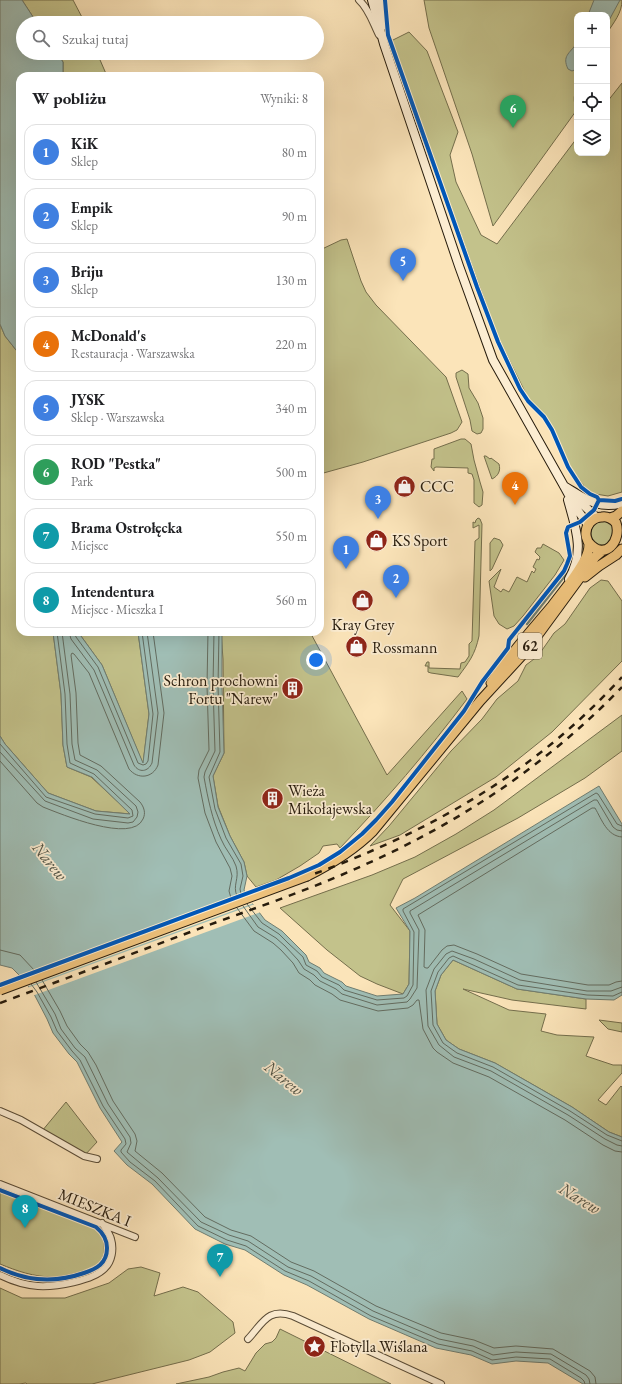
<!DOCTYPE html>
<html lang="pl">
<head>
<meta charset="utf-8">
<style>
  :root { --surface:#fff; --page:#f6f6f6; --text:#202124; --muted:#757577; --line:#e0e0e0; --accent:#7c3aed }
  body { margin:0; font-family:"EB Garamond",serif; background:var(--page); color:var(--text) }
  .controls { position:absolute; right:12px; top:12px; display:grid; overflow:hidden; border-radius:8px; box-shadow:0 4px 16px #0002 }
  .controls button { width:36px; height:36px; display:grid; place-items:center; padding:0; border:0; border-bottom:1px solid var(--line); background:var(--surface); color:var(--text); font:20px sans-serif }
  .you { position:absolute; left:316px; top:660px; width:14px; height:14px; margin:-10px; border:3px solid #fff; border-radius:50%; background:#1a73e8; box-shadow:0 0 0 6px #1a73e833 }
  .badge { display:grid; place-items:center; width:26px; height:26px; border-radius:50%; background:var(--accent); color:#fff; font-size:13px; font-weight:700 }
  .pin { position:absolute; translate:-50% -33px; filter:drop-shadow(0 1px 2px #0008) }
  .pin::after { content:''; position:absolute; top:21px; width:14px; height:12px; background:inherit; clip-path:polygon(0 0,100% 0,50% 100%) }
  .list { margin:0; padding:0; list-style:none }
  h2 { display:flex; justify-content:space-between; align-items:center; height:52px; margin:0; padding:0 16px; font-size:17px }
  h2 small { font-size:13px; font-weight:400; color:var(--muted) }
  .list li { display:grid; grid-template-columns:26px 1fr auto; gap:12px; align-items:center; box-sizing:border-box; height:56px; margin:0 8px 8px; padding:0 8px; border:1px solid var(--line); border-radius:12px }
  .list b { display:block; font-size:15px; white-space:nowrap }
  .list p { margin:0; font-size:13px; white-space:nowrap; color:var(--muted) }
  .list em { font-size:13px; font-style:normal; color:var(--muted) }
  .icon { flex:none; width:22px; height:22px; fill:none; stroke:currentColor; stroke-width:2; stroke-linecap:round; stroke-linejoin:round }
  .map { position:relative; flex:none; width:622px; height:1384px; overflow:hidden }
  .search { position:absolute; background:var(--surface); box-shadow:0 4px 16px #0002; left:16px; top:16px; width:308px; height:44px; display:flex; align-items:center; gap:10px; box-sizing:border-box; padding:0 14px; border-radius:22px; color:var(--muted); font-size:15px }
  .panel { position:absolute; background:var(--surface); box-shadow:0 4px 16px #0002; left:16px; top:72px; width:308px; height:564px; border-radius:12px }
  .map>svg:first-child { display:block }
</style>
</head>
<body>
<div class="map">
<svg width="622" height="1384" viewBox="0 0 622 1384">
  <rect width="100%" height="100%" fill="#fbe4b9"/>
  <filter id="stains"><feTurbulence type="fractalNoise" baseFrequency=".005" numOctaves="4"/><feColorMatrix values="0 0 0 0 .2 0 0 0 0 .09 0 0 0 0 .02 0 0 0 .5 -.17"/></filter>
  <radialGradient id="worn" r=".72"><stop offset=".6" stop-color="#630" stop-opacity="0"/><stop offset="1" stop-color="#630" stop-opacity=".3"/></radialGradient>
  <path fill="#c3c28b" stroke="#746e4c" d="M 22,0 L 73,0 L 85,23 L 37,23 Z
    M 424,0 L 622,0 C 622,13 614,22 607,33 L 607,15 L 577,15 L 577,90 C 572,96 575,104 576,111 L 493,226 L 472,154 L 429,28 Z
    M 409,32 L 427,51 L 458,132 L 450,155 L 456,182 L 481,235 L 497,244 L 577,138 L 577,153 L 607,153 L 607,102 L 622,83 L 622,492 L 608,496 L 589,493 L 570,467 L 549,421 L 528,398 L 497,335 L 391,41 Z
    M 57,53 L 97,53 L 107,76 L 63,76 L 63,62 Z
    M 347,239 L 361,281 L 366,292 L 376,305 L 446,377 L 462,422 L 457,430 L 451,433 L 363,462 L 320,474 L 320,250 L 341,240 Z
    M 0,324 L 5,336 L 20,355 L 20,632 L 53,632 L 61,694 L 63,745 L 67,767 L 91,777 L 131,814 L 96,811 L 48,793 L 5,744 L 0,736 Z
    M 462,370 L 468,374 L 469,388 L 478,403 L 483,418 L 483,429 L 481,433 L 477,434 L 472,431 L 470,420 L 456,377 L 456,373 Z
    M 461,439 L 465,439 L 471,444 L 474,460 L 480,482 L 483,492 L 482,505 L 479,507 L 474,503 L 474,480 L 472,474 L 468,473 L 468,468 L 436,467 L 434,468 L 434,471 L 431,467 L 432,459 L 434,459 L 434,449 Z
    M 484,456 L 486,456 L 490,459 L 491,458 L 499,464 C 501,471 498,476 492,479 Z
    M 478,518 L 480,519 L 482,524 L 479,636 C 475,655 469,662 458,677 L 431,673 L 428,672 L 428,666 L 425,666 L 427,662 L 429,662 L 429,668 L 460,669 L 461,663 L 465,662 L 469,656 L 469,644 L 472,641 L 475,541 L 479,538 L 479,525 L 473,528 L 473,522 L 475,523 L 476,520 Z
    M591 533a12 12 0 1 1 24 0a12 12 0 1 1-24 0Z
    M 494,538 L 500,540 L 503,545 L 492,569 L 490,571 L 490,543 Z
    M 543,544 L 559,553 L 564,560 L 555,575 L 523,616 L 514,626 L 507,629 L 499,624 L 494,616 L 489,581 L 501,569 L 494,587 L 501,592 L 503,589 L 509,592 L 517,577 L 527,582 L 532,571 L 534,573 L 536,569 L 533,567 L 537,559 L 539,560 L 540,557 L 535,552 L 537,548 L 541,548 Z
    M 601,580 L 608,581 L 622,601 L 622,661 L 552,732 L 496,777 L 400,835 L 370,846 L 389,826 L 451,751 L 482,719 L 497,699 L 518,681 L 526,665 L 538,656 L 554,633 L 565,624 L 590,588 Z
    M 78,632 L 138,632 L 149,714 L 143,764 L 102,665 Z
    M 221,632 L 310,632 L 387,775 L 462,691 L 467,699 C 428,751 385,801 340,848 L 337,844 L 323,846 L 319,853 L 300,866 L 276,880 L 256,887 L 247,876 L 244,862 L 230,836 L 218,806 L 213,776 L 224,753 L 223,659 Z
    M 622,715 L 622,751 L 585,778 L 518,818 L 403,879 L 390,905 L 410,931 L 409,984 L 403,994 L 377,984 L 360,976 L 327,950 L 280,908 L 372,875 L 415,857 L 456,834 L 494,810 Z
    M 453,960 L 517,989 L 586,999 L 586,1009 L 512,1000 L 463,989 L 509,1010 L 546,1014 L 541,1031 L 557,1035 L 594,1037 L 586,1056 L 613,1065 L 622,1065 L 622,1073 L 598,1100 L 606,1105 L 621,1086 L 622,1087 L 622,1137 L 609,1132 L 572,1107 L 495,1063 L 459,1049 L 446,1040 L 437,1024 L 435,991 L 441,975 Z
    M 599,1020 L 622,1023 L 622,1032 L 608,1029 Z
    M 66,1102 L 97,1142 L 84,1156 L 42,1131 Z
    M 0,1191 L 89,1224 C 92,1226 97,1229 99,1231 C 105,1240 107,1255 99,1263 C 93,1270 63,1277 53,1277 C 34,1277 17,1271 0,1264 Z
    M 141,1267 L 160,1273 L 154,1296 L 183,1287 L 198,1292 L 233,1322 L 235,1333 L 210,1352 L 189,1360 L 92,1384 L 27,1384 L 26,1383 L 19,1384 L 0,1384 L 0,1288 L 22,1298 L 65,1298 L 109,1283 L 128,1269 Z
    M 280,1329 L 391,1384 L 176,1384 L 209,1377 L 223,1372 L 239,1368 L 245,1371 L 256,1353 L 265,1344 L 272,1342 L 276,1338 Z"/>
  <path fill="#a0beb5" stroke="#6f7d71" d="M 0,0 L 22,0 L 37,23 L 23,23 L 23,53 L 57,53 L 63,62 L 63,76 L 20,76 L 20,355 L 5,336 L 0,324 Z
    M 594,0 L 620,0 L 607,24 L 607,15 L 588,15 Z
    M 577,43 L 577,69 L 572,71 L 568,69 C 562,56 569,54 577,43 Z
    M 53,632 L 78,632 L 102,665 L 143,763 L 149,714 L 138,632 L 222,632 L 222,686 L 224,753 L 213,776 L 218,807 L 230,836 L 244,862 L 247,876 L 244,890 L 246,895 L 265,920 L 282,931 L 306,955 L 309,962 L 320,968 L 324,973 L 342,982 L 346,986 L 377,996 L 403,994 L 409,984 L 410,931 L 396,908 L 415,898 L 599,786 L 622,824 L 622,995 L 614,1000 L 586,999 L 517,989 L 453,960 L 441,975 L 435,991 L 437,1024 L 446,1040 L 459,1049 L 495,1063 L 572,1107 L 609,1132 L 622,1137 L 622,1384 L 583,1384 L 548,1363 L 516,1361 L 492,1364 L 471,1355 L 436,1348 L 369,1319 L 307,1285 L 284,1275 L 245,1250 L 225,1244 L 195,1229 L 152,1184 L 127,1165 L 114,1151 L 122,1142 L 100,1108 L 77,1062 L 69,1054 L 53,1033 L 47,1019 L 34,994 L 22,978 L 12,968 L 0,965 L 0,736 L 5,744 L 48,793 L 96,811 L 130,814 L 92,777 L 67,767 L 63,745 L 61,694 Z"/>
  <path fill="#fbe4b9" d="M 247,893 L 254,903 L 26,987 L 18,977 Z
    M 255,904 L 261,912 L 32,996 L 27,988 Z"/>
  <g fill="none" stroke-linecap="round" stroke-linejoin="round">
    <path stroke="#636c60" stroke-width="1" d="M 69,632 L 71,639 L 94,670 L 134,765 C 139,773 148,772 152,763 L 158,713 L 147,632
      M 74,632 L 76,637 L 98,667 L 138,763 L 143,765 L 146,764 L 148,761 L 153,714 L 142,632
      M 208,632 L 207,686 L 209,750 L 199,770 L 198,778 L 205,813 L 216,842 L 230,868 L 232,876 L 229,891 L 231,898
      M 214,632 L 213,686 L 215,751 L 205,772 L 204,777 C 208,799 212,819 221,839 C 225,849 233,857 236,866 C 240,879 232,885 237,896
      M 219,632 L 218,686 L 220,752 L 209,777 L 215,809 L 226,838 L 241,864 L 243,876 L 240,889 L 241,894
      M 0,744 L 46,797 L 95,814 L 128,818 L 133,816 L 132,810 L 94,774 L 70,763 L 67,744 L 65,694 L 57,632
      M 0,752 L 45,801 L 93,819 L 128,823 L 133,822 L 137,817 L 138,812 L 136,806 L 97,770 L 75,760 L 72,744 L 70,694 L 62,632
      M 0,761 L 37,803 L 43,807 C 61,814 132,844 143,819 C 146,813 144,807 140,802 L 101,766 L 80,755 L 78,743 L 76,693 L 71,655 L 72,653 L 74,654 L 89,673 L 129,769 C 138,780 153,778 158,765 L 164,713 L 153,632
      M 622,837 C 607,836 602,820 595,808 L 592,808 L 418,915 L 425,930 L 424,967 L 426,968 L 428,968 L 442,950 L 447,946 L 454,945 L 477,954 L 521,974 L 588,985 L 609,985 L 616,982 L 622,981
      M 247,904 L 262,923 L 279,934 L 288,943 L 303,957 L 306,965 L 317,971 L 322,977 L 339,985 L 344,990 L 377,1000 L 404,998 L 407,996 L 413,985 L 414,932 L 403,911 L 403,909 L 596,793 L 598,794 L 617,824 L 622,826
      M 243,906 L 258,927 L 276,938 L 285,946 L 298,960 L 304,969 L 314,975 L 320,981 L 336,989 L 342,994 L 377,1005 L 407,1002 L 410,999 L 417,988 L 419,930 L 410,913 L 410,911 L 594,800 L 597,800 L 613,827 L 617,830 L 622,831
      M 237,908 L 254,931 L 273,943 L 281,950 L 293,963 L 299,973 L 310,980 L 315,985 L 332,994 L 340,1000 L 378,1011 L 408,1008 L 413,1005 L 417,1000 L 419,1000 L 423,1029 L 433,1048 L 437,1052 L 453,1063 L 489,1077 L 565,1120 L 603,1145 L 615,1151 L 622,1152
      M 0,950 L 20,955 L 35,971
      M 42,980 L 60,1011 L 67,1026 L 80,1044 L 88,1052 L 96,1065 L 113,1101 L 135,1134 L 137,1141 L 135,1151 L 162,1173 L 205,1217 L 231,1230 L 251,1236 L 291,1262 L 314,1271 L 376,1306 L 441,1333 L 474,1340 L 494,1348 L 516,1346 L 553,1349 L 590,1371 L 595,1377 L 596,1384
      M 36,982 L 55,1014 L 61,1029 L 75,1048 L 85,1057 L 108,1104 L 130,1137 L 131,1143 L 127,1152 L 158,1178 L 201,1222 L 229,1235 L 248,1241 L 288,1267 L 311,1276 L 373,1311 L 439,1339 L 473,1346 L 493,1355 L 516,1352 L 551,1354 L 586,1375 L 589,1379 L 590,1384
      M 31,984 L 37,992 L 51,1017 L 57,1031 L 72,1051 L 80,1060 L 103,1106 L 125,1139 L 126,1144 L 121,1150 L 121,1152 L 130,1162 L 155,1181 L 198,1226 L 227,1240 L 246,1246 L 285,1271 L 309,1281 L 371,1316 L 438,1344 L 472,1351 L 492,1360 L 516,1357 L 550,1359 L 581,1378 L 584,1381 L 585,1384
      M 622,987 L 611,991 L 587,991 L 520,980 L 474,959 L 452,951 L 446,954 L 434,969 L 426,990 L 428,1026 L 439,1045 L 454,1057 L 491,1071 L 568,1115 L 605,1139 L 617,1145 L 622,1146
      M 622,992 L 613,996 L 587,995 L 518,985 L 453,956 L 449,958 L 438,972 L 431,991 L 433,1025 L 443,1043 L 457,1053 L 493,1067 L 570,1111 L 607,1135 L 622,1141"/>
    <path stroke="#6f7d71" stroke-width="2.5" d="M 527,624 L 564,577 L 571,564"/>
    <defs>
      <path id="street" d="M 359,0 C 369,9 373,23 379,35
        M 0,1111 L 21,1120 L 84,1156 L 97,1159
        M 0,1184 L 135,1237
        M 0,1275 C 12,1281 24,1285 38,1286 C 55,1287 93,1281 105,1268 C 112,1261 114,1249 111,1239 C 110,1234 105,1228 102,1223
        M 248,1339 C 263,1323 268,1307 293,1316 L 441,1384"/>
      <path id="secondary" d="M 372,0 L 384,44 L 459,266 L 493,360 L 564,486 L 576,508 L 586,522 L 588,526
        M 380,0 L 382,26
        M 564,486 C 584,498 598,510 622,503
        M 573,495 L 597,518
        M 568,500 C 576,529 585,551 569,579"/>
      <path id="primary" d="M 610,518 L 616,516 L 622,511
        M 585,577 L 599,566 L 616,555 L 622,549
        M 491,683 C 508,656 531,631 552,606 C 563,591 575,578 584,561 C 587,556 589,550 589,544 C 588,541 586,538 586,535 C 585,525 593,517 602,517 C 607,516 613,519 616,523 C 622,540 605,562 589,543
        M 307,876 C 331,864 354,850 373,831 L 480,701 L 526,651 L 595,557 L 602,551"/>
    </defs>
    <use href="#street" stroke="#5b4d37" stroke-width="8"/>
    <use href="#secondary" stroke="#261b0c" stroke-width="10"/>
    <use href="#primary" stroke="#261b0c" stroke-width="11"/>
    <use href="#street" stroke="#fcedd2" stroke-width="6"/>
    <use href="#secondary" stroke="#fcedd2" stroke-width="8"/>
    <use href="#primary" stroke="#eec27c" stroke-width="9"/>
    <path stroke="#261b0c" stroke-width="2.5" stroke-dasharray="7 7" stroke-linecap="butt" d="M 0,990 L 330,868 C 443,824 539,768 622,677
      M 0,1003 C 70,977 140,951 209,925 C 261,906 314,888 364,865 C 461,822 549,763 622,687"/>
    <defs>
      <path id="primary-bridge" d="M 0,990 L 307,876"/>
    </defs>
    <use href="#primary-bridge" stroke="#261b0c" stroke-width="11" stroke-linecap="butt"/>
    <use href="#primary-bridge" stroke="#eec27c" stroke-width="9"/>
    <defs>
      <path id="cycleway" d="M 385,0 L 388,35 L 477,287 L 498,342 L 520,389 L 528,401 L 544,417 L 552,430 L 568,467 L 581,487 L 590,494 L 597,497 L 599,500 L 615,501 L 622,499
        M 0,985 L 289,878 L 319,865 L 340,852 L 362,834 L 376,820 L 392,802 L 464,711 L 482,682 L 508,648 L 509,640 L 564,571 L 567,564 L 570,556 L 566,533 L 568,527 L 580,522 L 594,510 L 599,500
        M 0,1190 L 96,1227 C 102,1232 107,1240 107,1248 C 107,1264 96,1269 84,1273 C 55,1283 28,1282 0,1268"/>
    </defs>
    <use href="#cycleway" stroke="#fcedd2" stroke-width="6"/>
    <use href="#cycleway" stroke="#0057b8" stroke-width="4"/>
  </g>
  <defs>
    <symbol id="shop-disc" viewBox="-11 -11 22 22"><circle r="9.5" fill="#8f2418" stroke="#fcedd2"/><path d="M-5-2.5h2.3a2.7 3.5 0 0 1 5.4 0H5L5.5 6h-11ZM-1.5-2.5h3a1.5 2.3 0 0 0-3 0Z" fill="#fff"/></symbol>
    <symbol id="building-disc" viewBox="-11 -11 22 22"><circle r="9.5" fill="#8f2418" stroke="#fcedd2"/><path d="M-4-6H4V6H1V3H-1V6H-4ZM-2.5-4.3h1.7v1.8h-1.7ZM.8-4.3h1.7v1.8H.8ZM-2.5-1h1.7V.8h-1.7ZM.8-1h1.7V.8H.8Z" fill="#fff"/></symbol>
    <symbol id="sight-disc" viewBox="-11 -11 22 22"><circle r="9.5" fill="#8f2418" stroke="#fcedd2"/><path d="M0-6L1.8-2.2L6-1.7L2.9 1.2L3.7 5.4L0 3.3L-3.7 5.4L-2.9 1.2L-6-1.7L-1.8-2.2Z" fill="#fff"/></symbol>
  </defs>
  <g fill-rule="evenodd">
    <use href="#shop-disc" x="392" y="474" width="25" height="25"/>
    <use href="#shop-disc" x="364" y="528" width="25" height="25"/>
    <use href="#shop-disc" x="350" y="588" width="25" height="25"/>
    <use href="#shop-disc" x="344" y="634" width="25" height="25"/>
    <use href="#building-disc" x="280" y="676" width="25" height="25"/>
    <use href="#building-disc" x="260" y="786" width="25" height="25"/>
    <use href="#sight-disc" x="302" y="1334" width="25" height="25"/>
  </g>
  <g text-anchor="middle" stroke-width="3.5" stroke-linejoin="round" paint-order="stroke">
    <rect fill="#fcedd2" stroke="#665a47" stroke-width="1" x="518" y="633" width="24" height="26" rx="3"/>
    <g font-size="15" font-weight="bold" fill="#261b0c">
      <text x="530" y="651">62</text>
    </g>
    <g font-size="16" fill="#261b0c" stroke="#fcedd2" text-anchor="start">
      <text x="420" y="492">CCC</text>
      <text x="392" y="546">KS Sport</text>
      <text x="363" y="630" text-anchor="middle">Kray Grey</text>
      <text x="372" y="653">Rossmann</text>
      <text x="278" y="686" text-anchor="end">Schron prochowni<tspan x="278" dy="18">Fortu "Narew"</tspan></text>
      <text x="288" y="796">Wieża<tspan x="288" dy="18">Mikołajewska</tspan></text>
      <text x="330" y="1352">Flotylla Wiślana</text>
    </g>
    <g font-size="16" fill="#261b0c" stroke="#fcedd2">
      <text transform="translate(95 1207) rotate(22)" y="6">MIESZKA I</text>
    </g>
    <g font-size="17" font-style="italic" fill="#515447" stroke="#fcedd2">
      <text transform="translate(50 861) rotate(51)" y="6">Narew</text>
      <text transform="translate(284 1078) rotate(39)" y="6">Narew</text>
      <text transform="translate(580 1198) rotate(31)" y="6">Narew</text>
    </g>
  </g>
  <rect width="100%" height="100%" filter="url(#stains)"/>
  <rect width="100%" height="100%" fill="url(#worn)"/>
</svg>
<div class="controls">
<button>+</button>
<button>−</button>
<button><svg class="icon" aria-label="locate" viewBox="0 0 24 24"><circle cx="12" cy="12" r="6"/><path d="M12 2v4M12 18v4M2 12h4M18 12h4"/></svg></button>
<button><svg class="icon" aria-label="layers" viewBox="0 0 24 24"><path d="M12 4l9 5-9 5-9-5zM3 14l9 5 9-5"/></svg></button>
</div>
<div class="you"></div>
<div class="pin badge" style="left:346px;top:569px;background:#3f7fe0">1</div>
<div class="pin badge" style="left:396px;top:598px;background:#3f7fe0">2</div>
<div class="pin badge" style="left:378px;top:519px;background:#3f7fe0">3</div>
<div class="pin badge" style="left:515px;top:505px;background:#e8710a">4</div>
<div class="pin badge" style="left:403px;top:281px;background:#3f7fe0">5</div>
<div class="pin badge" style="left:513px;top:128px;background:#2e9e5b">6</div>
<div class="pin badge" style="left:220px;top:1277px;background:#0f9aa8">7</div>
<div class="pin badge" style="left:25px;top:1228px;background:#0f9aa8">8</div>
<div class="search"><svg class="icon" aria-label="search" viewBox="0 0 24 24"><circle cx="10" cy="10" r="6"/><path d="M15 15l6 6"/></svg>Szukaj tutaj</div>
<section class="panel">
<h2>W pobliżu<small>Wyniki: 8</small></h2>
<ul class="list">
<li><span class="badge" style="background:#3f7fe0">1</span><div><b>KiK</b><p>Sklep</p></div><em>80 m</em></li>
<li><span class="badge" style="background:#3f7fe0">2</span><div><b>Empik</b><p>Sklep</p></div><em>90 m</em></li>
<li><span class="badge" style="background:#3f7fe0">3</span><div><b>Briju</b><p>Sklep</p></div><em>130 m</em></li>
<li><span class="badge" style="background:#e8710a">4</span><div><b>McDonald's</b><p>Restauracja · Warszawska</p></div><em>220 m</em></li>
<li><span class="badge" style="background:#3f7fe0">5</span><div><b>JYSK</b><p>Sklep · Warszawska</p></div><em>340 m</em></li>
<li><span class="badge" style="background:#2e9e5b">6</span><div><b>ROD &quot;Pestka&quot;</b><p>Park</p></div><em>500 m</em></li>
<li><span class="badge" style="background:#0f9aa8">7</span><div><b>Brama Ostrołęcka</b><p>Miejsce</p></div><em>550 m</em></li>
<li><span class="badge" style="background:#0f9aa8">8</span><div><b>Intendentura</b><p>Miejsce · Mieszka I</p></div><em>560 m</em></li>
</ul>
</section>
</div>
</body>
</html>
